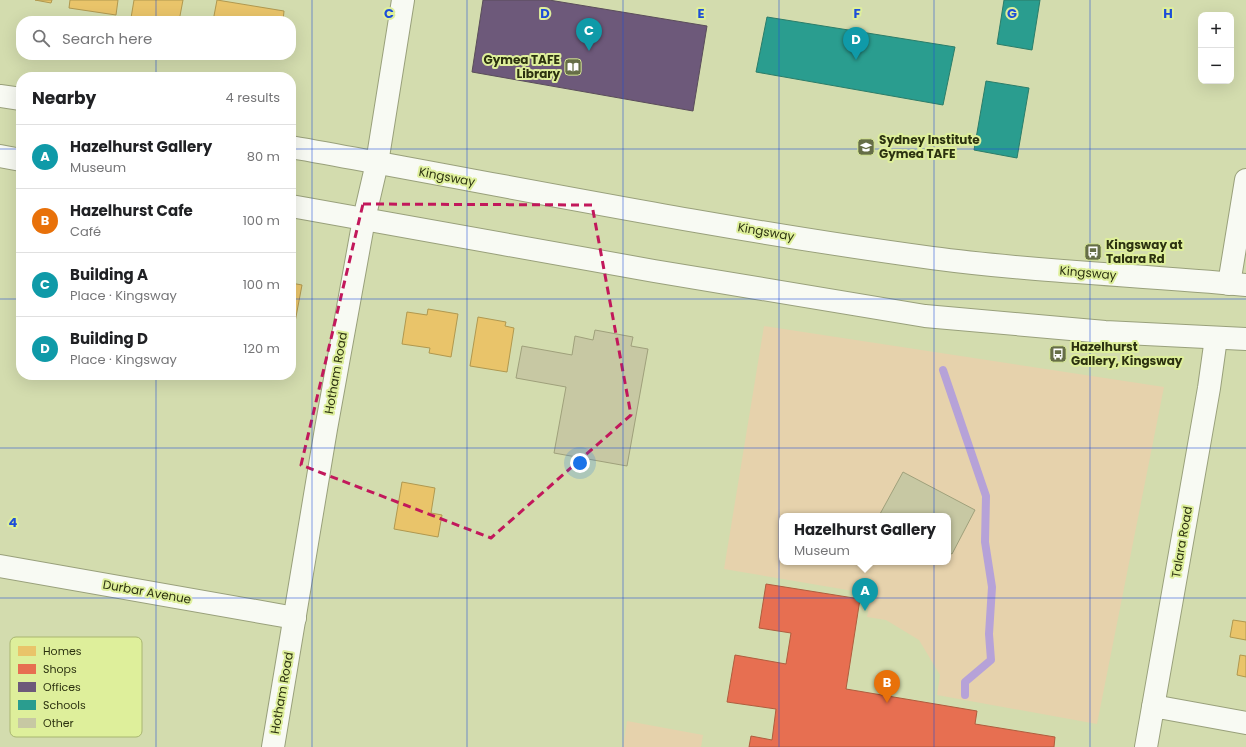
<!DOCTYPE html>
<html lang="en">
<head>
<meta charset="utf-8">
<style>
  :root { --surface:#fff; --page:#f2f2f2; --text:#202124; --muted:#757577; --line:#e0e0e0; --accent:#b45309 }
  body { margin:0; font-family:Poppins,sans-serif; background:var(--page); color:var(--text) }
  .controls { position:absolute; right:12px; top:12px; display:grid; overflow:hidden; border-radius:8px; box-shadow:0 4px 16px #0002 }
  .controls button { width:36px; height:36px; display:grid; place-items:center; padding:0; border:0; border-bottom:1px solid var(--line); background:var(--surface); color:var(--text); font:20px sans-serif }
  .you { position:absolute; left:580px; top:463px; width:14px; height:14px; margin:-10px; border:3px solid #fff; border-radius:50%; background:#1a73e8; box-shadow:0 0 0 6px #1a73e833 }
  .badge { display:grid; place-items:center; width:26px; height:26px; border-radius:50%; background:var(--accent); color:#fff; font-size:13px; font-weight:700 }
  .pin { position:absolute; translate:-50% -33px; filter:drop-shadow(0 1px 2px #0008) }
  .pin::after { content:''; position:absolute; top:21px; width:14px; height:12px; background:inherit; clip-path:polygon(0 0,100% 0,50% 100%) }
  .popup { position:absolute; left:779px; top:513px; width:172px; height:52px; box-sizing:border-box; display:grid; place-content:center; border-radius:8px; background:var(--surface); filter:drop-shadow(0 1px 3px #0005); font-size:13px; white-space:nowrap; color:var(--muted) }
  .popup b { font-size:15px; color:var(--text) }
  .popup::after { content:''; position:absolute; left:50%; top:100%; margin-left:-8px; border:8px solid transparent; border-top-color:var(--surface) }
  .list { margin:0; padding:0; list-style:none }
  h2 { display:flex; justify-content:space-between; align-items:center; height:52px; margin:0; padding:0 16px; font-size:17px }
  h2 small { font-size:13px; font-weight:400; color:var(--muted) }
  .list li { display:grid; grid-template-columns:26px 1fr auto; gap:12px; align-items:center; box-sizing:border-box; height:64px; padding:0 16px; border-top:1px solid var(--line) }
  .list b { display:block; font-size:15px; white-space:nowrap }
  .list p { margin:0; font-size:13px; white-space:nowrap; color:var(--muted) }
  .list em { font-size:13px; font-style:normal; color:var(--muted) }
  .icon { flex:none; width:22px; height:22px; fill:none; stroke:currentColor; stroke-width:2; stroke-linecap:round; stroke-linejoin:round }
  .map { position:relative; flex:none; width:1246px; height:747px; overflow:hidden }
  .search { position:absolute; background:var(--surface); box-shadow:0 4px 16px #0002; left:16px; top:16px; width:280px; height:44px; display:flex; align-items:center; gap:10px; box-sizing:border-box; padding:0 14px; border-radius:16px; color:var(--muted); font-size:15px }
  .panel { position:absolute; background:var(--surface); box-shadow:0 4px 16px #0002; left:16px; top:72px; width:280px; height:308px; border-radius:16px }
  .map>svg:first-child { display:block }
</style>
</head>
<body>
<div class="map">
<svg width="1246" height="747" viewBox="0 0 1246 747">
  <rect width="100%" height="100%" fill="#d3dcae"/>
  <path fill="#e6d2ac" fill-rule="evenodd" d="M 764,326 L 1164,387 L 1097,724 L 937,695 L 940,675 L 919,640 L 886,620 L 867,617 L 871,594 L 724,569 ZM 782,516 L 948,516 L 948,562 L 782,562 Z
    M 627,721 L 703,735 L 701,747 L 623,747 Z"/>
  <path fill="#e9c46a" stroke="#b0984f" d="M 35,0 L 52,0 L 51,3 Z
    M 70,0 L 118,0 L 116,15 L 69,8 Z
    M 134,0 L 183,0 L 179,21 L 150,21 L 131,18 Z
    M 217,0 L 284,11 L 283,21 L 213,21 Z
    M 291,283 L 302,285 L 295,322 L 291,322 Z
    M 428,309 L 458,314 L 451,357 L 429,353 L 430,348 L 402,344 L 407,312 L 427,315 Z
    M 478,317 L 506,322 L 505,326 L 514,328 L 507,372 L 470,366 Z
    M 402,482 L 435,488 L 431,513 L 442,515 L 438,537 L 394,529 Z
    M 1233,620 L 1246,622 L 1246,640 L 1230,637 Z
    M 1240,655 L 1246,656 L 1246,677 L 1237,675 Z"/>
  <path fill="#e76f51" stroke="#af5d3e" d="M 766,584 L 860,599 L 846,689 L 977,711 L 975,724 L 1055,737 L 1054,747 L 749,747 L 751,736 L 772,740 L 776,709 L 727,702 L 735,655 L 786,664 L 791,633 L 759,628 Z"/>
  <path fill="#6d597a" stroke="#5a4d5a" d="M 483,0 L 549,0 L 707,26 L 693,111 L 472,72 Z"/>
  <path fill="#2a9d8f" stroke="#2b7d69" d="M 1004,0 L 1040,0 L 1032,50 L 997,44 Z
    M 767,17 L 955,47 L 943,105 L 756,72 Z
    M 986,81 L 1029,88 L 1017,158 L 974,150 Z"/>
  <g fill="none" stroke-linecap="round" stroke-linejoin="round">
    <path stroke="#b6a2d8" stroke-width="8" d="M 943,370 L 986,496 L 985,542 L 992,587 L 989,634 L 991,660 L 965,682 L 965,695"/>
  </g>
  <path fill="#c7c8a3" stroke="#9fa07b" d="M 595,330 L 633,337 L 631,346 L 648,349 L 627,466 L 554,453 L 566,387 L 516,378 L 522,346 L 572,355 L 575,336 L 593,340 Z
    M 903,472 L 975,510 L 952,554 L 948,552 L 948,516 L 884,516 L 880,514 Z"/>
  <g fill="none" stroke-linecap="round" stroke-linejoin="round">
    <defs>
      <path id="street" d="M 1229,284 L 1246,180
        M 0,566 L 295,618
        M 1153,706 L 1246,723
        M 1146,747 L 1209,388 L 1216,338"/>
      <path id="secondary" d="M 273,747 L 326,429 L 364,219 L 377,163 L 403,0"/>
      <path id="primary" d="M 0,96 L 21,99
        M 291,147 C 504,185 717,229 932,258 C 1036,272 1141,275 1246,285
        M 0,156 L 21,160
        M 291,206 L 654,271 L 925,316 L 1105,332 L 1246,339"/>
    </defs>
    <use href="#street" stroke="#99a07b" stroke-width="24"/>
    <use href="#secondary" stroke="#99a07b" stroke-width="24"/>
    <use href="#primary" stroke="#99a07b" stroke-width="24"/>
    <use href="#street" stroke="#f8faf3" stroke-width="22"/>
    <use href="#secondary" stroke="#f8faf3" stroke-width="22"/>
    <use href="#primary" stroke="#f8faf3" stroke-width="22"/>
  </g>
  <path fill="none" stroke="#c2185b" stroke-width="3" stroke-dasharray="8 5" stroke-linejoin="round" d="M 363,204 L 592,205 L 631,415 L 491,538 L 301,465 Z"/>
  <path fill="none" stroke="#1d4ed8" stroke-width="1" stroke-opacity="0.55" d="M 156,0 L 156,21M 312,0 L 312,747M 467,0 L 467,747M 623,0 L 623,747M 779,0 L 779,747M 934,0 L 934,747M 1090,0 L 1090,747M 156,55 L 156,77M 0,149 L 21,149M 291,149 L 1246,149M 0,299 L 21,299M 291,299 L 1246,299M 156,375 L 156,747M 0,448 L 1246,448M 0,598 L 1246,598"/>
  <defs>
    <symbol id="library-square" viewBox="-11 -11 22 22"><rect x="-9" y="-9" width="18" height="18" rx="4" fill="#666e47" stroke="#deef9b"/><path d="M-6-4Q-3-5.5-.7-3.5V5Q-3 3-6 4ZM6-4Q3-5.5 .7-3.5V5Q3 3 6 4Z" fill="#fff"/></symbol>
    <symbol id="university-square" viewBox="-11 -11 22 22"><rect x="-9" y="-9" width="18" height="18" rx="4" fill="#666e47" stroke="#deef9b"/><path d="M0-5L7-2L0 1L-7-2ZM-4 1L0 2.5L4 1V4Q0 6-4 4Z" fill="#fff"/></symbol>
    <symbol id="bus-square" viewBox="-11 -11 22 22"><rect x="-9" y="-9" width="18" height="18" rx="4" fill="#666e47" stroke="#deef9b"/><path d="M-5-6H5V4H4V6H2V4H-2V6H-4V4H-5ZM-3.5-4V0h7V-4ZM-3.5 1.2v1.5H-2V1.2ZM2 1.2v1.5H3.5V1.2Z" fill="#fff"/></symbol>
  </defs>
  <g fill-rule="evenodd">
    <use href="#library-square" x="563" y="57" width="20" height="20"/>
    <use href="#university-square" x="856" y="137" width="20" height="20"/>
    <use href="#bus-square" x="1083" y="242" width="20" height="20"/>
    <use href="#bus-square" x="1048" y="344" width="20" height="20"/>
  </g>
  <g text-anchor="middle" stroke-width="4" stroke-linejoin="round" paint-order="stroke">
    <g font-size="12" font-weight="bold" fill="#2c3210" stroke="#deef9b" text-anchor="start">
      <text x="560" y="64" text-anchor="end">Gymea TAFE<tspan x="560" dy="14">Library</tspan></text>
      <text x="879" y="144">Sydney Institute<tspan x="879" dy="14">Gymea TAFE</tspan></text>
      <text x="1106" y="249">Kingsway at<tspan x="1106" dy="14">Talara Rd</tspan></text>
      <text x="1071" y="351">Hazelhurst<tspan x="1071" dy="14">Gallery, Kingsway</tspan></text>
    </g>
    <g font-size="12" fill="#2c3210" stroke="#deef9b">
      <text transform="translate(447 177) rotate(11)" y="4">Kingsway</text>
      <text transform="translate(766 232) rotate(10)" y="4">Kingsway</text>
      <text transform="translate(1088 273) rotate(5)" y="4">Kingsway</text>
      <text transform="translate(336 373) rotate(-80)" y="4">Hotham Road</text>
      <text transform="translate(1182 542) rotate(-80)" y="4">Talara Road</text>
      <text transform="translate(147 592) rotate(10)" y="4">Durbar Avenue</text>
      <text transform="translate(282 693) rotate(-80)" y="4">Hotham Road</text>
    </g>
  </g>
  <rect x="10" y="637" width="132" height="100" rx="6" fill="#deef9b" stroke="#a9b671" stroke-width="1"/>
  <rect x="18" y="646" width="18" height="10" fill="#e9c46a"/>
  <rect x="18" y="664" width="18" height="10" fill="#e76f51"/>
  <rect x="18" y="682" width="18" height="10" fill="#6d597a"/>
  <rect x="18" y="700" width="18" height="10" fill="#2a9d8f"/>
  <rect x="18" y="718" width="18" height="10" fill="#c7c8a3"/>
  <g font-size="11" fill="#2c3210">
    <text x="43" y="655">Homes</text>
    <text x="43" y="673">Shops</text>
    <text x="43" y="691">Offices</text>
    <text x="43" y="709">Schools</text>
    <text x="43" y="727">Other</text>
  </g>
  <g font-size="13" text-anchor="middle" font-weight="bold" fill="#1d4ed8" stroke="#deef9b" stroke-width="4" stroke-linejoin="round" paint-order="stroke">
    <text x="389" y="18">C</text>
    <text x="545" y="18">D</text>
    <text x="701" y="18">E</text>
    <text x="857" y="18">F</text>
    <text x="1012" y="18">G</text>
    <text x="1168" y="18">H</text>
    <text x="13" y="527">4</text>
  </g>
</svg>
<div class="controls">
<button>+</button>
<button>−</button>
</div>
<div class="you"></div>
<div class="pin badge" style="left:865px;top:611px;background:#0f9aa8">A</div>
<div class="popup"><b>Hazelhurst Gallery</b>Museum</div>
<div class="pin badge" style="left:887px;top:703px;background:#e8710a">B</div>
<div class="pin badge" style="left:589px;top:51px;background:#0f9aa8">C</div>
<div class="pin badge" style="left:856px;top:60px;background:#0f9aa8">D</div>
<div class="search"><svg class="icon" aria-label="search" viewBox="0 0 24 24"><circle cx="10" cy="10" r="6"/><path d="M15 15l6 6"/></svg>Search here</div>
<section class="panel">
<h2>Nearby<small>4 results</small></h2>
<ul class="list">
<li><span class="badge" style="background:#0f9aa8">A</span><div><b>Hazelhurst Gallery</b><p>Museum</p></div><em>80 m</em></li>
<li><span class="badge" style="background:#e8710a">B</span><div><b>Hazelhurst Cafe</b><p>Café</p></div><em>100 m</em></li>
<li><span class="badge" style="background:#0f9aa8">C</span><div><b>Building A</b><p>Place · Kingsway</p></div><em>100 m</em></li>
<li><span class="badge" style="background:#0f9aa8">D</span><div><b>Building D</b><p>Place · Kingsway</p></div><em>120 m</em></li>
</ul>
</section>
</div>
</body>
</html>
